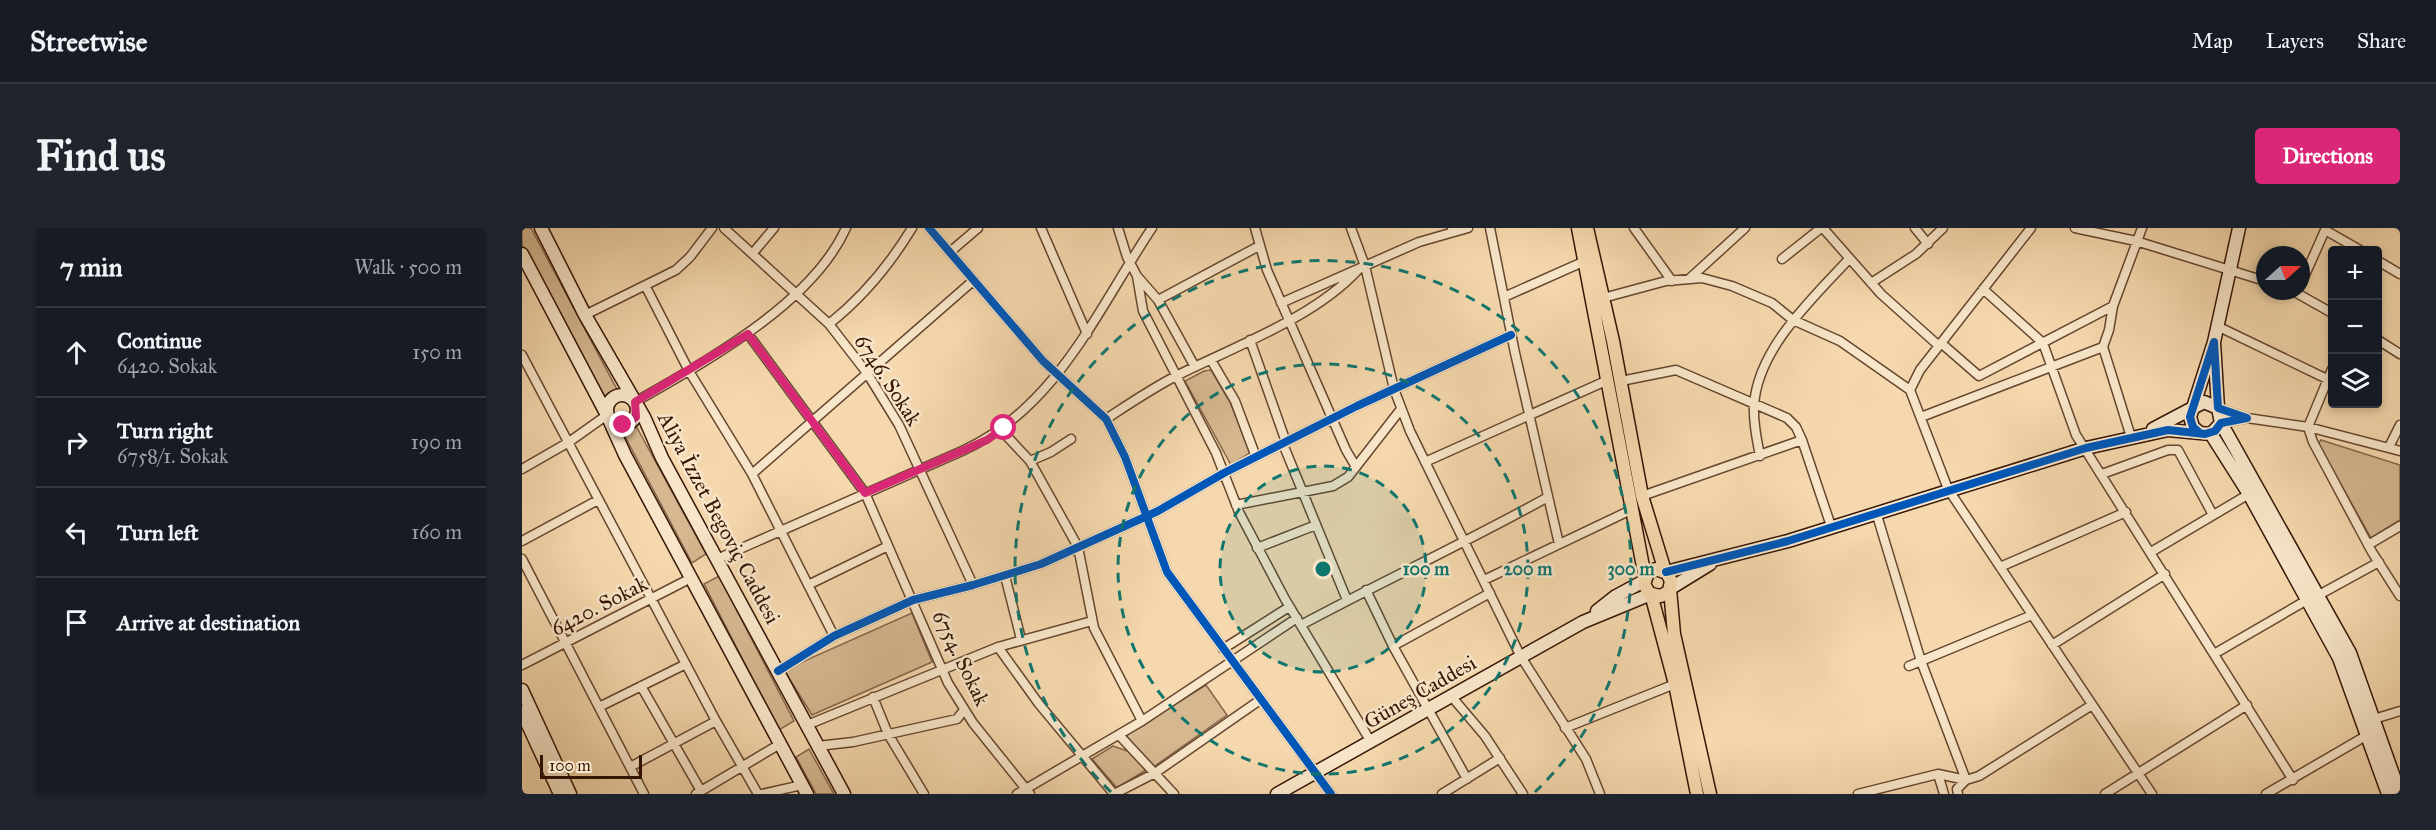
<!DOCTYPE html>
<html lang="en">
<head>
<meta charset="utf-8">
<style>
  :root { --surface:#171b24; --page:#20242c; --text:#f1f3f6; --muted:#9ea1a6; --line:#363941; --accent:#db2777 }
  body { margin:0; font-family:"IM FELL Great Primer",serif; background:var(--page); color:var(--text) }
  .controls { position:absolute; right:18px; top:18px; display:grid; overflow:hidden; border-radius:6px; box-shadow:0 3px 9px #0003 }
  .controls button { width:54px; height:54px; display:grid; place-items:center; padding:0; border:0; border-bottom:2px solid var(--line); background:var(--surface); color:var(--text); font:30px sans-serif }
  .compass { position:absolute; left:1734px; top:18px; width:54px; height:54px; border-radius:50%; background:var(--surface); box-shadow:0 3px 9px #0003; rotate:69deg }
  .scale { position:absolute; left:18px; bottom:15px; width:102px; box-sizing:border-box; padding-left:6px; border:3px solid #361505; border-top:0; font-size:16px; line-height:21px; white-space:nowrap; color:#361505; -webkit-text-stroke:4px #f8e6ca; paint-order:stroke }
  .stop { position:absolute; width:18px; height:18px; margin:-14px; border:4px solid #db2777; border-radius:50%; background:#fff }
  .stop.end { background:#db2777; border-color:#fff; box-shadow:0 2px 6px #0008 }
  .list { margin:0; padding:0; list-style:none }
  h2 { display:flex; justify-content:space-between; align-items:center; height:78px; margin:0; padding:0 24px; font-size:26px }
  h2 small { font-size:20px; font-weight:400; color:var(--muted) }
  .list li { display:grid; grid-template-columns:39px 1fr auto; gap:18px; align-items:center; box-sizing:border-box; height:90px; padding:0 24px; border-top:2px solid var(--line) }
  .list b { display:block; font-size:22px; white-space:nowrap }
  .list p { margin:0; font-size:20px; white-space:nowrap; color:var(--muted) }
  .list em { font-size:20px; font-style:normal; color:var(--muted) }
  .icon { flex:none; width:33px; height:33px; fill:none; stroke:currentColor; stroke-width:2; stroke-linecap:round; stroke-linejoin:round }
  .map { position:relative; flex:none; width:1878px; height:566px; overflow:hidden; border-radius:6px }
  header { display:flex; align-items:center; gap:36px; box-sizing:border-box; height:84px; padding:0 30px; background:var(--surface); border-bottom:2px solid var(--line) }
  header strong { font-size:28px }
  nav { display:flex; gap:33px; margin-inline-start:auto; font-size:21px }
  .intro { display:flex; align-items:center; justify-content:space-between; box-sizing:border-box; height:144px; padding:0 36px }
  h1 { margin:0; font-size:42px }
  .button { padding:15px 27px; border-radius:6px; background:var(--accent); color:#fff; font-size:21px; font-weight:700 }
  main { display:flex; gap:36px; padding:0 36px }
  aside { flex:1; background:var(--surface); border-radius:6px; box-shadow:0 3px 9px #0003 }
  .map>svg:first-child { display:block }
</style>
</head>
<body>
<header>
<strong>Streetwise</strong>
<nav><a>Map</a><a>Layers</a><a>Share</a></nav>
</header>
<div class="intro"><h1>Find us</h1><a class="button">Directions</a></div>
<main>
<aside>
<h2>7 min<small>Walk · 500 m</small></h2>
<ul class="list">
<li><svg class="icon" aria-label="ahead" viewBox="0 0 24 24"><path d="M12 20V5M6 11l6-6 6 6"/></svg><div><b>Continue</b><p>6420. Sokak</p></div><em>150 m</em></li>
<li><svg class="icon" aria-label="right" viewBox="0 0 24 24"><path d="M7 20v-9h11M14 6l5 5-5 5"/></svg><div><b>Turn right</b><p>6758/1. Sokak</p></div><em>190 m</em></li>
<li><svg class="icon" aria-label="left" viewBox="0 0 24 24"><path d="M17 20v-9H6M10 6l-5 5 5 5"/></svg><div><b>Turn left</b></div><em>160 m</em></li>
<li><svg class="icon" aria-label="arrive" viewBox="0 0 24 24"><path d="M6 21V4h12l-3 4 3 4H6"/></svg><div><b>Arrive at destination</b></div></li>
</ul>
</aside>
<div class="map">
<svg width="1878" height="566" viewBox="0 0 1878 566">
  <rect width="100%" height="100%" fill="#f5d8ad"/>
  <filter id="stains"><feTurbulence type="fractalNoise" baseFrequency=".00333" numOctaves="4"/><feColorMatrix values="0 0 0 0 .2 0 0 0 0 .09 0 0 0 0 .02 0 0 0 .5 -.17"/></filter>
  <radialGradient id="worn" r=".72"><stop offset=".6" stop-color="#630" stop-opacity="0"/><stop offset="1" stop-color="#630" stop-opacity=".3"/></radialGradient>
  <path fill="#d5b790" stroke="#86664a" stroke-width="1.5" d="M 0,0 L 9,0 L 99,169 L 86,177 L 0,17 Z
    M 689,142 L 708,174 L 728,225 L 709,237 L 663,153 L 682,143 Z
    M 113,196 L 184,326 L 170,335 L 99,201 Z
    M 1799,212 L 1878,237 L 1878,292 L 1849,310 L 1796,216 Z
    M 197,348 L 272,493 L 257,502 L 182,356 Z
    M 390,385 L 410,434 L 290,487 L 262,442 Z
    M 684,457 L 705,487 L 630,540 L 605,509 L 606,505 Z
    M 591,518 L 611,525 L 624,542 L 595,560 L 570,531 Z
    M 287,521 L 312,566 L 294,566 L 274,529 Z"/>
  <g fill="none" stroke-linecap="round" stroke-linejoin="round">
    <defs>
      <path id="street" d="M 202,0 L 307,96 L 345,145 L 377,197 L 451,357
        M 407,0 L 521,133 L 584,191 L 603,229 L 645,344 L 809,566
        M 519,0 L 565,106
        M 596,0 L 605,29 L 615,48 L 636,72 L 673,139
        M 733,0 L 745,42 L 824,222 L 834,239
        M 829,0 L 843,38 L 872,161 L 888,203 L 999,429 L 1064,531 L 1078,566
        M 930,0 L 932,4 L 946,0
        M 968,0 L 993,125 L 1037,316
        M 1112,0 L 1150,53
        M 1301,0 L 1359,66 L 1417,118
        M 1393,0 L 1406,16
        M 1509,0 L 1398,142 L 1388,162 L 1426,261 L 1630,566
        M 1553,0 L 1614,13 L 1743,53
        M 1803,2 L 1838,22
        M 428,24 L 456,0
        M 231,25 L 252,0
        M 1260,31 L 1299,0
        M 1856,33 L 1878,46
        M 615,48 L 621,83 L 694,225 L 717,284 L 763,371 L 849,514
        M 1167,51 L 1223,0
        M 1349,55 L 1394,26 L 1421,0
        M 1779,56 L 1804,0
        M 124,59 L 167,143 L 230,246 L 312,408
        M 1461,61 L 1521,115 L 1554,207 L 1771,552
        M 1771,63 L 1810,85
        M 982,69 L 1063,33
        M 1081,70 L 1144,53 L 1180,50 L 1210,58 L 1250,75 L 1271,92 L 1318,113 L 1388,162
        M 636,72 L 737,18
        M 759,75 L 897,14 L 932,4
        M 63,87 L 154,42 L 168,29 L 190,0
        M 307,96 C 341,69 367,38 390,0
        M 1695,98 L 1805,151
        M 226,106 L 343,265 L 426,455 L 451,495 L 508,566
        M 728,112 L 764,214
        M 1856,112 L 1878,126
        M 1419,115 L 1457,148 L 1591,78 L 1620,0
        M 1581,119 L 1609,209
        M 0,127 L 194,493 L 236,566
        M 689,132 L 713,173 L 734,229
        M 1810,141 L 1786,199 L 1791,214 L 1850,324 L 1878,368
        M 1099,153 L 1154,142 L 1265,190 L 1274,199 L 1280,212 L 1309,298
        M 113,174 C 184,133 290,76 324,0
        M 1696,180 L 1725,190 L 1699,195
        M 1399,189 L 1581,119 L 1587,102 L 1591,78
        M 1725,190 L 1786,199 L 1878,223
        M 584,191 C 607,176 629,161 654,148 C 711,119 792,90 836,42
        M 479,202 L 508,233 L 556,319 L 572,400 L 620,493 L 775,390
        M 761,216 L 825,372
        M 1867,219 L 1878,197
        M 1238,228 C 1235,212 1231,195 1232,178 C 1235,121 1291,70 1327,31
        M 508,233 L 529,224 L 549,211
        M 903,234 L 1086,152
        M 0,241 L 47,214 L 85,187
        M 230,246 L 452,52
        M 1580,246 L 1646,222 L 1656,222 L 1691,287
        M 1120,268 L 1280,212
        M 714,277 L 811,258 L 826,249 L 879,181
        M 1354,284 L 1399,433 L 1444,552 L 1435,561 L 1436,566
        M 0,313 L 76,272
        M 1846,317 L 1878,298
        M 735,320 L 794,297
        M 1629,324 L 1727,266
        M 0,331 L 122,566
        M 195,331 L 440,223 C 535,180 575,82 630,0
        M 1478,339 L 1604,284
        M 483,348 L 499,411
        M 962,352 L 1109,282
        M 286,357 L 366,318
        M 844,362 L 871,418 L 945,551
        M 1795,368 L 1857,334
        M 779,397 C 861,353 945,314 1026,269
        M 1530,417 L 1643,346
        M 871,418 L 968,365
        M 476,419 L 517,476 L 592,566 L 633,545 L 738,472
        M 701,421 L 767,379
        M 1692,426 L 1785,372
        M 0,437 L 169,350
        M 1387,438 L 1510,387
        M 256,443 L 312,408 L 391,372 L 451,357 L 519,336 L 636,283 L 702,245 L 835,178 L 989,107
        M 119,458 L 179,563
        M 351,469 L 366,506 L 402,566
        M 930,469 L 963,508 L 1001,566
        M 77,479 L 164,436
        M 1852,491 L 1878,483
        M 285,497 L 476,419 L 570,393
        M 1043,500 L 1153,456
        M 597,507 L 652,566
        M 296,518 L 331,514 L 435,491 L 442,482
        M 108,539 L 194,493
        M 1416,546 L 1422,566
        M 174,566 L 258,516
        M 240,566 L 280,557
        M 495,566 L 620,493
        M 920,566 L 978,530
        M 1336,566 L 1416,546 L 1444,552 L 1457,548 L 1570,477
        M 1583,566 L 1725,477
        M 1744,566 L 1842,509"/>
      <path id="secondary" d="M 19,0 L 63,87 L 122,189 L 140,230 L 322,566
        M 0,26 L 85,187 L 103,227 L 285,566
        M 1692,114 L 1717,0
        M85 182a15 15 0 1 1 30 0a15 15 0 1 1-30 0Z
        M 1631,201 L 1682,174 L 1696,180 L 1699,195 L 1828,425 L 1878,566
        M 1678,205 L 1671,199 L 1668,189 L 1692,114 L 1696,180
        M 1689,206 L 1727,266 L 1817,430 L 1866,566
        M 1144,344 L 1266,313 L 1564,220 L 1646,202 L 1689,206 L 1699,195
        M 1149,360 L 1188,336
        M 1075,383 L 1094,368 L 1122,353
        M 0,462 L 48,566
        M 0,484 L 38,566
        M 755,566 L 1061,394 L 1129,366"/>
      <path id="primary" d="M 1056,0 L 1123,349
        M 1065,0 L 1091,113 L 1120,268 L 1143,343
        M 1148,361 L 1152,406 L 1188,566
        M 1127,365 L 1122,356 L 1126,345 L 1134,341 L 1145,345 L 1149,353 L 1147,363 L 1139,368 L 1129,366 L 1153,456 L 1175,566"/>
    </defs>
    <use href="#street" stroke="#66462f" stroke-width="11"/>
    <use href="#secondary" stroke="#361505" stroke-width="15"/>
    <use href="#primary" stroke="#361505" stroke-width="15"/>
    <use href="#street" stroke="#f8e6ca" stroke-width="8"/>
    <use href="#secondary" stroke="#f8e6ca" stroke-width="12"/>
    <use href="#primary" stroke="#f5d8ad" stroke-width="12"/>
    <defs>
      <path id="cycleway" d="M 407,0 L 521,133 L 584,191 L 603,229 L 645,344 L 809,566
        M 1144,344 L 1266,313 L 1564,220 L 1646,202 L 1683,206 L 1693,203 L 1699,195 L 1725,190 L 1696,180 L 1692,114 L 1668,189 L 1671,199 L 1678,205
        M 256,443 L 312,408 L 391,372 L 451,357 L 519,336 L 636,283 L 702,245 L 835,178 L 989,107"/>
    </defs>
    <use href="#cycleway" stroke="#f8e6ca" stroke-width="11"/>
    <use href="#cycleway" stroke="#0057b8" stroke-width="8"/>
  </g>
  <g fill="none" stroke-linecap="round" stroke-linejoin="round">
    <path stroke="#db2777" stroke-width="8" d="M 101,197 L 114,189 L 113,174 L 226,106 L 343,265 L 465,212 L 482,200"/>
  </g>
  <circle cx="801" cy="341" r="103" fill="#0f766e" fill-opacity=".12"/>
  <g fill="none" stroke="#0f766e" stroke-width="3" stroke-dasharray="10 8">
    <circle cx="801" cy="341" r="103"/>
    <circle cx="801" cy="341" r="205"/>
    <path d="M589 564A308 308 0 1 1 1013 564"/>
  </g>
  <g text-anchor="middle" stroke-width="5" stroke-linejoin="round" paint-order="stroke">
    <g font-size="21" fill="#361505" stroke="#f8e6ca">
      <text transform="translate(366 152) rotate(57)" y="7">6746. Sokak</text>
      <text transform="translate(197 290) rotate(62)" y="7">Aliya İzzet Begoviç Caddesi</text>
      <text transform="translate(77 378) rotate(-27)" y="7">6420. Sokak</text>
      <text transform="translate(439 430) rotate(64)" y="7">6754. Sokak</text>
      <text transform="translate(898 464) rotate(-30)" y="7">Güneş Caddesi</text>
    </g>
  </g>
  <circle cx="801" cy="341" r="9" fill="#0f766e" stroke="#f8e6ca" stroke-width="3"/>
  <g font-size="18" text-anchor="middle" font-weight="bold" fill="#0f766e" stroke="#f8e6ca" stroke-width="5" stroke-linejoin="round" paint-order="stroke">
    <text x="904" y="347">100 m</text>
    <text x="1006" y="347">200 m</text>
    <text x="1109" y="347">300 m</text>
  </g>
  <rect width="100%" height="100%" filter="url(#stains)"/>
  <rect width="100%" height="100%" fill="url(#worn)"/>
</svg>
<div class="controls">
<button>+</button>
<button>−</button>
<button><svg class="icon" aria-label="layers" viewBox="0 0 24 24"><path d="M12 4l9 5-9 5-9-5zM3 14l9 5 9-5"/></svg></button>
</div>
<svg class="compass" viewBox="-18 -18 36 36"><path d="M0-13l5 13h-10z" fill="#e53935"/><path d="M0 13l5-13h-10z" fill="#9ea1a6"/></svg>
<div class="scale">100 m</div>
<div class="stop" style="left:482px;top:200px"></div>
<div class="stop end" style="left:101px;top:197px"></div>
</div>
</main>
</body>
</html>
